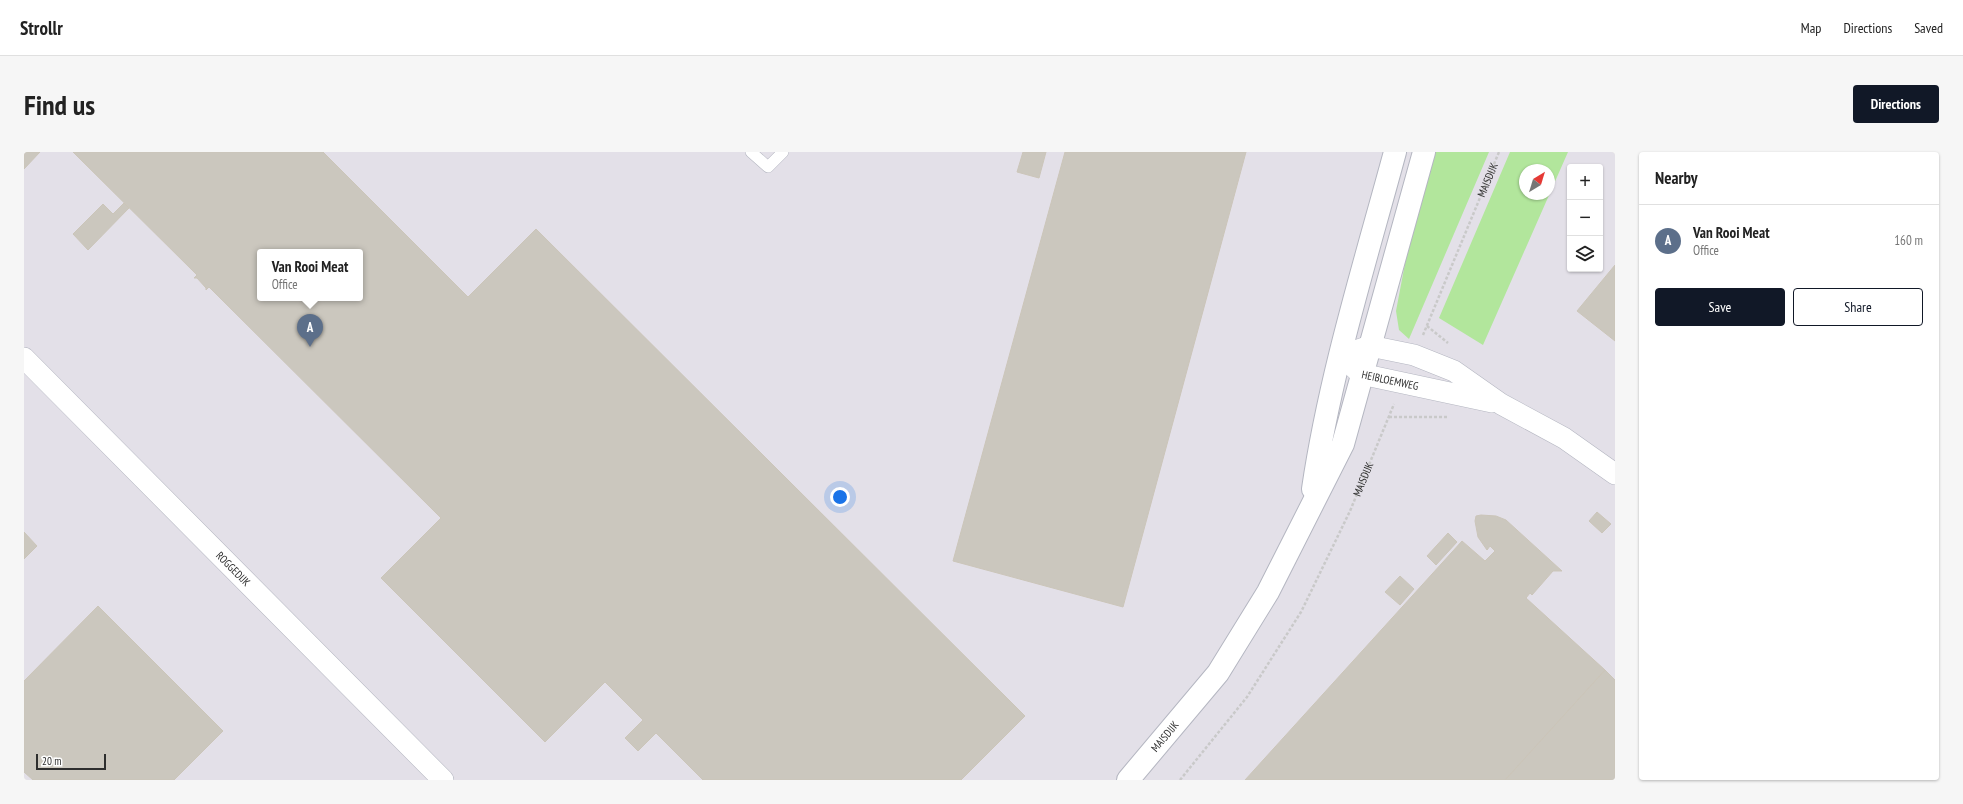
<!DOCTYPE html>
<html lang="en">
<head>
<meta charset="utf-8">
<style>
  :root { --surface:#fff; --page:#f6f6f6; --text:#222; --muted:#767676; --line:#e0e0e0; --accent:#111827 }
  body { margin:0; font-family:"PT Sans Narrow",sans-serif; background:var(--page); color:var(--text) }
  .controls { position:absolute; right:12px; top:12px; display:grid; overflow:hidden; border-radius:4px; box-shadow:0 1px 3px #0004 }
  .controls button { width:36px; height:36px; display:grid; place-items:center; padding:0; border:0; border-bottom:1px solid var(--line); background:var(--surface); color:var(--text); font:20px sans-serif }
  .compass { position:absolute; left:1495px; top:12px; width:36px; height:36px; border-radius:50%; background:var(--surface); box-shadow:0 1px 3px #0004; rotate:38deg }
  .scale { position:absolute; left:12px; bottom:10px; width:70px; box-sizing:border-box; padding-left:4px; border:2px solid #2e2e2e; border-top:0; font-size:11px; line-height:14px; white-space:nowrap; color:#2e2e2e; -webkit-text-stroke:3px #fff; paint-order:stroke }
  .you { position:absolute; left:816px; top:345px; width:14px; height:14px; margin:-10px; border:3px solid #fff; border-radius:50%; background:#1a73e8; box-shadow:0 0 0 6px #1a73e833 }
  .badge { display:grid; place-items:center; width:26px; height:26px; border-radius:50%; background:var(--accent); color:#fff; font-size:13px; font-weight:700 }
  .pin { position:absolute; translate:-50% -33px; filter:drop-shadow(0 1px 2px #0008) }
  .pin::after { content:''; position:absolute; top:21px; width:14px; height:12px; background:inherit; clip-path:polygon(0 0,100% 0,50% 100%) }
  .popup { position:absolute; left:233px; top:97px; width:106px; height:52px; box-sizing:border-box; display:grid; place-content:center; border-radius:4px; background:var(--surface); filter:drop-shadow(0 1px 3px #0005); font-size:13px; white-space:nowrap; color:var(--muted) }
  .popup b { font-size:15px; color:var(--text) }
  .popup::after { content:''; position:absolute; left:50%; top:100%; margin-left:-8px; border:8px solid transparent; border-top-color:var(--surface) }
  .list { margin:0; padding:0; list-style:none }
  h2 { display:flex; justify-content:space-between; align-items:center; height:52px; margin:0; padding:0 16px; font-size:17px }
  h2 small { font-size:13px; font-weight:400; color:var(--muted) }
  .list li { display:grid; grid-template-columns:26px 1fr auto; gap:12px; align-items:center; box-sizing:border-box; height:72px; padding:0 16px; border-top:1px solid var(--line) }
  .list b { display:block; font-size:15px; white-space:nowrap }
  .list p { margin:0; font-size:13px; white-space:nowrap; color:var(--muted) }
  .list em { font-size:13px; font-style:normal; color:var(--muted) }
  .actions { display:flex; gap:8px; padding:12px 16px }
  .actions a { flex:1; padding:9px 0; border:1px solid var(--accent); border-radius:4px; text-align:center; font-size:14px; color:var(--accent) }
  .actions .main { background:var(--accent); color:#fff }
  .icon { flex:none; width:22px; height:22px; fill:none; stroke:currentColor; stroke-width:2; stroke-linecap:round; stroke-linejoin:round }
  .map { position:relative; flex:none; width:1591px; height:628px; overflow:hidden; border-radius:4px }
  header { display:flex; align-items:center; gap:24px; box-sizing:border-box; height:56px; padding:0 20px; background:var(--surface); border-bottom:1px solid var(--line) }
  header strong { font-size:19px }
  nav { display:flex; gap:22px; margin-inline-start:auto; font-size:14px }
  .intro { display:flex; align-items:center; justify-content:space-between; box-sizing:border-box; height:96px; padding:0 24px }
  h1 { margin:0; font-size:28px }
  .button { padding:10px 18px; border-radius:4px; background:var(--accent); color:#fff; font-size:14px; font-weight:700 }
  main { display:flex; gap:24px; padding:0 24px }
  aside { flex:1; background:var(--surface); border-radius:4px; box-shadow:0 1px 3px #0004 }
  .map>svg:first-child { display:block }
</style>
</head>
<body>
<header>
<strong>Strollr</strong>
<nav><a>Map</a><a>Directions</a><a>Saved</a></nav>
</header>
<div class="intro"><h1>Find us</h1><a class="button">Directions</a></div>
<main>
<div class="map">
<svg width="1591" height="628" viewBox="0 0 1591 628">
  <rect width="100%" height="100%" fill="#efe9e0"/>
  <path fill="#e3e0e8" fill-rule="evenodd" d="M 0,0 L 1591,0 L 1591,628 L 0,628 ZM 1546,15 L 1576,15 L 1576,117 L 1546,117 ZM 1501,18 L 1525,18 L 1525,42 L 1501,42 ZM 236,100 L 336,100 L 336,146 L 236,146 Z"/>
  <path fill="#b2e69c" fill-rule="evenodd" d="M 1408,0 L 1465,0 L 1385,187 L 1375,178 L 1372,159 L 1391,59 Z
    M 1486,0 L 1544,0 L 1459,193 L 1415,166 ZM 1501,18 L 1525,18 L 1525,42 L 1501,42 Z"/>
  <path fill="#cbc7be" stroke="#cbc5b9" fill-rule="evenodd" d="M 0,0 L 16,0 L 0,17 Z
    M 49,0 L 299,0 L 444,145 L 512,77 L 1001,564 L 937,628 L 679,628 L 632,581 L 614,599 L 601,586 L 619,568 L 581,530 L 521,590 L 357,426 L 417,366 L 185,135 L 182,138 L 182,136 L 173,126 L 170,126 L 173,123 ZM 236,100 L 336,100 L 336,146 L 236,146 Z
    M 999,0 L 1022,0 L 1015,26 L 993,20 Z
    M 1041,0 L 1222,0 L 1099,455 L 929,409 Z
    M 100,51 L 105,56 L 64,98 L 49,82 L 79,52 L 89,62 Z
    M 1591,113 L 1591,189 L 1553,159 Z
    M 1573,360 L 1587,372 L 1578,381 L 1565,369 Z
    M 1457,363 L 1472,364 L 1482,368 L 1538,419 L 1529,419 L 1508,443 L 1506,441 L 1502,446 L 1581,518 L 1481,628 L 1221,628 L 1438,389 L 1461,409 L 1471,399 L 1466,394 L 1463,398 L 1454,385 L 1451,369 L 1452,364 Z
    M 0,380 L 13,394 L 0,407 Z
    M 1424,381 L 1433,390 L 1412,413 L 1403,404 Z
    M 1376,424 L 1390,437 L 1376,453 L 1361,440 Z
    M 74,454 L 199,579 L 150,628 L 9,628 L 0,620 L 0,529 Z
    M 1581,518 L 1591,528 L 1591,628 L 1481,628 Z"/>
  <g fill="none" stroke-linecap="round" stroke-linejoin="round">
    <defs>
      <path id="lane" d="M 727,0 L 744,15 L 759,0"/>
      <g id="street">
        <path d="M 1317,204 L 1346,194 L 1390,203 L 1430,219 L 1477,252 L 1540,286 L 1591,322"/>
        <path id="s3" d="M 0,206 L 419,628"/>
        <path id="s4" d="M 1325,211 L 1337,222 L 1468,250"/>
      </g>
      <g id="secondary">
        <path d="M 1289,337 C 1306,222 1341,111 1371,0"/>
        <path id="s5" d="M 1104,628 L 1194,521 L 1244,440 L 1319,292 L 1400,0"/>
      </g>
    </defs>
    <use href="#lane" stroke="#b4b6c1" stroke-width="12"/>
    <use href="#street" stroke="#b4b6c1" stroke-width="22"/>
    <use href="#secondary" stroke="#b4b6c1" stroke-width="24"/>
    <g stroke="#c9c9c9" stroke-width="2.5" stroke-dasharray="3 2" stroke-linecap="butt">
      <path d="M 1403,174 L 1424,191"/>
      <path id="s1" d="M 1399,183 L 1475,0"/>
      <path d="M 1365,265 L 1425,265"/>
      <path id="s2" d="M 1156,628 L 1223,545 L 1277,460 L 1326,359 L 1370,252"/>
    </g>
    <use href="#lane" stroke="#fff" stroke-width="11"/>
    <use href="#street" stroke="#fff" stroke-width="21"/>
    <use href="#secondary" stroke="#fff" stroke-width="22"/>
  </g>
  <g text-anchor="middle" stroke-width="3.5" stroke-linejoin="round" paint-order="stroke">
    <g font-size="11" fill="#2e2e2e" stroke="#fff">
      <text dy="4" stroke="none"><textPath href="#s1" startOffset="168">MAISDIJK</textPath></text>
      <text dy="4" stroke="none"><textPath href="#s4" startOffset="46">HEIBLOEMWEG</textPath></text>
      <text dy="4" stroke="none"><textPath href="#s2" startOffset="354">MAISDIJK</textPath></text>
      <text dy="4" stroke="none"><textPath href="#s3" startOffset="297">ROGGEDIJK</textPath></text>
      <text dy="4" stroke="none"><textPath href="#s5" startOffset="57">MAISDIJK</textPath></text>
    </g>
  </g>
</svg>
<div class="controls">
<button>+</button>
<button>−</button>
<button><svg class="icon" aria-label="layers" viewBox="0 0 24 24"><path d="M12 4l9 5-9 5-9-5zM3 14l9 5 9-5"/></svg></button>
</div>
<svg class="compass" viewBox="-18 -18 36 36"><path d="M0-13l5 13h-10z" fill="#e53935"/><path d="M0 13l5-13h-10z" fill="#767676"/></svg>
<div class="scale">20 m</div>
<div class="you"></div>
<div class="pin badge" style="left:286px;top:195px;background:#5c6f8a">A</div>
<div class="popup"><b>Van Rooi Meat</b>Office</div>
</div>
<aside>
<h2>Nearby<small></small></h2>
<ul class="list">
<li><span class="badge" style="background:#5c6f8a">A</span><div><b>Van Rooi Meat</b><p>Office</p></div><em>160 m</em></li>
</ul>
<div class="actions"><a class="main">Save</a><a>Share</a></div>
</aside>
</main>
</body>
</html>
